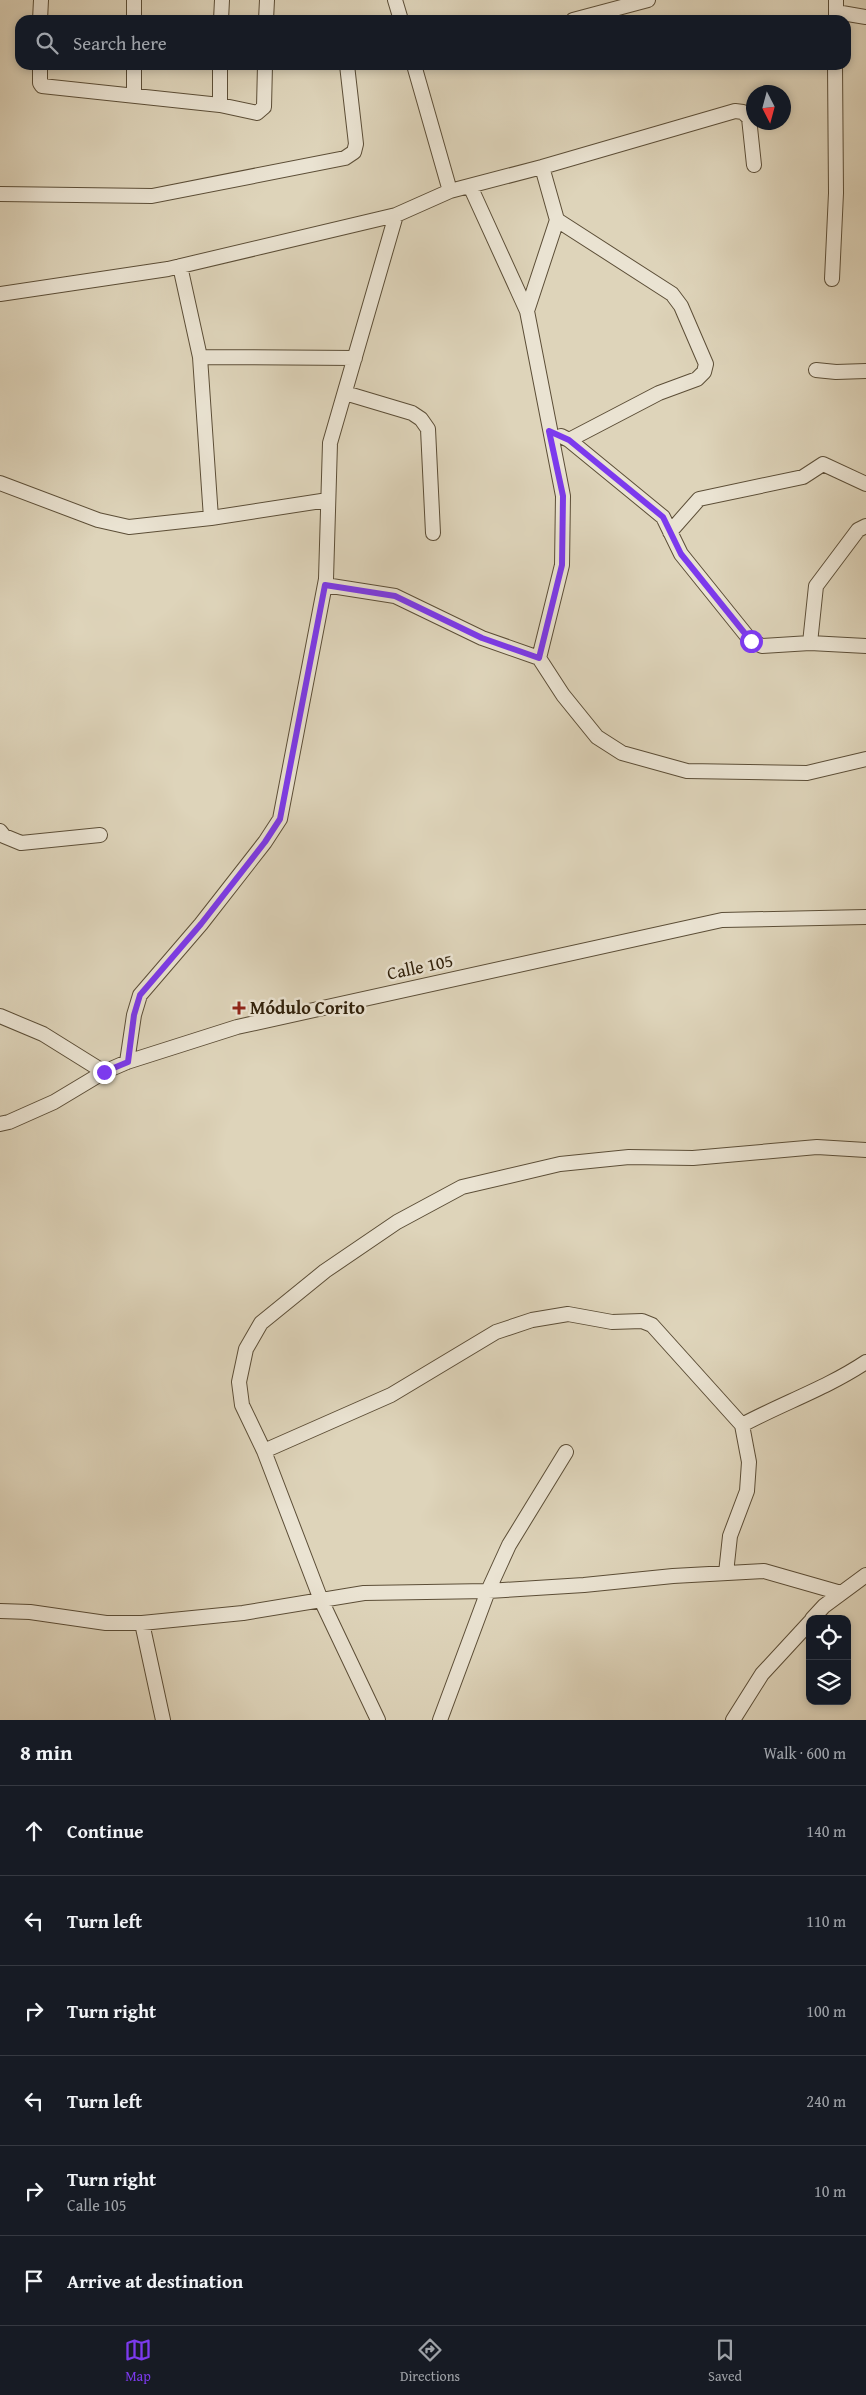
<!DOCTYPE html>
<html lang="en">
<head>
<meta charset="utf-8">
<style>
  :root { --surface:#171b24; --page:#242831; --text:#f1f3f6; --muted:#9ea1a6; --line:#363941; --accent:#7c3aed }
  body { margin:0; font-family:"Gentium Book Plus",serif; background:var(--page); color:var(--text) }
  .controls { position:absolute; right:15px; bottom:15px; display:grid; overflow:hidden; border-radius:10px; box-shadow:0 2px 8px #0003 }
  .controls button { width:45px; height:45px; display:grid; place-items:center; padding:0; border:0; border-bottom:1px solid var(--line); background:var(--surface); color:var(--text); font:25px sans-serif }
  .compass { position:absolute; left:746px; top:85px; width:45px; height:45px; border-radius:50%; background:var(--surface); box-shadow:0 2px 8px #0003; rotate:174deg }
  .stop { position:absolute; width:15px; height:15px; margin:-11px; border:4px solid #7c3aed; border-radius:50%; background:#fff }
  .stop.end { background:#7c3aed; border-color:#fff; box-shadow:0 1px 5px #0008 }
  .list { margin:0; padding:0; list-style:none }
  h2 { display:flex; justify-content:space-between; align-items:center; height:65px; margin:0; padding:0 20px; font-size:21px }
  h2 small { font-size:16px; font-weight:400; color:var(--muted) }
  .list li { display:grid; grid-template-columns:32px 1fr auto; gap:15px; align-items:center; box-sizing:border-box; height:90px; padding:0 20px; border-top:1px solid var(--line) }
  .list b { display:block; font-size:19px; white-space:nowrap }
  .list p { margin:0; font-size:16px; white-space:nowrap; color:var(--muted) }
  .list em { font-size:16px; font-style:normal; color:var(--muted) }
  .icon { flex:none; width:28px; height:28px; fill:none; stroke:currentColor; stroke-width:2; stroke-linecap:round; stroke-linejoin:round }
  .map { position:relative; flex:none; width:866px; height:1720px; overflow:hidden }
  .search { position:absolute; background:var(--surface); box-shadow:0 2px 8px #0003; left:15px; right:15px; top:15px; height:55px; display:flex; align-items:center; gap:12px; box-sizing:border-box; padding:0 18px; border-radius:15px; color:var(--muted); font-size:19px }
  .sheet { height:605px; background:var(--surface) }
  nav { display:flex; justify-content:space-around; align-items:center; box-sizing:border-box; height:70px; border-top:1px solid var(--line); background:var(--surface); font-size:14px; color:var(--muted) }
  nav a { display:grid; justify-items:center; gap:2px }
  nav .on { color:var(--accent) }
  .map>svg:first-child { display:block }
</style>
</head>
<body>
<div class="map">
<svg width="866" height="1720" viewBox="0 0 866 1720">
  <rect width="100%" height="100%" fill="#ded4ba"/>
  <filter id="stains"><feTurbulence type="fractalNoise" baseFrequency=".004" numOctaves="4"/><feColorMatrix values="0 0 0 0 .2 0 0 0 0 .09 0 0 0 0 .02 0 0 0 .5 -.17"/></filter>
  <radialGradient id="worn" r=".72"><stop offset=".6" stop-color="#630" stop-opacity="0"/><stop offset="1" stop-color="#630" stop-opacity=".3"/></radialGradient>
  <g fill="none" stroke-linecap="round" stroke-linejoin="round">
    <defs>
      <path id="street" d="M 395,0 L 401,20
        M 836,12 L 866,17
        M 40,20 L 41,0
        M 134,20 L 134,0
        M 221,20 L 222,0
        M 266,20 L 267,0
        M 573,20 L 648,0
        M 836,20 L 836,0
        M 40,65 L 40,83 L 42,86 L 220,105 L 257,113 L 264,107 L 265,65
        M 414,65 L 450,191
        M 134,96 L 134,65
        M 220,105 L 220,65
        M 542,167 L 557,220 L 672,294 L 681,306 L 706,364 L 704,372 L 697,379 L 659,393 L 569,440
        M 470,186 L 527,311 L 563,496 L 562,565 L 539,658
        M 0,194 L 152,196 L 345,158 L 354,152 L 356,144 L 347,65
        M 180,266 L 200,357 L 211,518
        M 832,279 L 836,193 L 835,65
        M 0,294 L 168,269 L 396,215 L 450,191 L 542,167 L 735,111 L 743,112 L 749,118 L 754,165
        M 527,311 L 557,220
        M 200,357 L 355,358
        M 816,370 L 836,372 L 866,371
        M 345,393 L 412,413 L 421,419 L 428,429 L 433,533
        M 561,436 L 569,440 L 663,517 L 681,554 L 751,641 L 762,646 L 810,643 L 866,646
        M 0,483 L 98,520 L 129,527 L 211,518 L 328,500
        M 670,532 L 699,499 L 803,477 L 823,464 L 866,484
        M 325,585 L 395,596 L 482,638 L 539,658 L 563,695 L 597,737 L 622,753 L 687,771 L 807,773 L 866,759
        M 810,643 L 816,586 L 858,530 L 866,526
        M 0,831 L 4,836 L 21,843 L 100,835
        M 0,1016 L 43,1034 L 104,1072
        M 127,1062 L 134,1015 L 140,995 L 201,924 L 265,842 L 280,819 L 326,579 L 330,443 L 396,215
        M 0,1124 L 9,1122 L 54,1102 L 104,1072 L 127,1062 L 237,1027 L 722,920 L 866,917
        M 742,1425 C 783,1403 827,1388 866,1362
        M 264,1451 L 391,1395 L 496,1332 L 532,1320 L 568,1314 L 612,1322 L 642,1321 L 652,1325 L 742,1425 L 749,1462 L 747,1491 L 730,1536 L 726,1573
        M 0,1611 L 30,1612 L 106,1623 L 142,1623 L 243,1613 L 364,1593 L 488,1591 L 584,1585 L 673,1576 L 764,1571 L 841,1593
        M 812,1619 L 824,1606 L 866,1575
        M 142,1623 L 163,1720
        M 378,1720 L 321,1600 L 264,1451 L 242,1405 L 239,1382 L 246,1349 L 261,1323 L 325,1271 L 397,1222 L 462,1187 L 560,1164 L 629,1157 L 693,1158 L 817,1147 L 866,1150
        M 440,1720 L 488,1591 L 509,1545 L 566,1452
        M 733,1720 L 762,1674 L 810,1622"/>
    </defs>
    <use href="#street" stroke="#5c4e37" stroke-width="16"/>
    <use href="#street" stroke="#eae3d2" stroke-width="14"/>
  </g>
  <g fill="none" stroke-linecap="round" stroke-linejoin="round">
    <path stroke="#7c3aed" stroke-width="6" d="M 104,1072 L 128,1062 L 134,1015 L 140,995 L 201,924 L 265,842 L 280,819 L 325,585 L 395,596 L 482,638 L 539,658 L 562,565 L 563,496 L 549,431 L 569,440 L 663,517 L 681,554 L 751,641"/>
  </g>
  <path fill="#8f2418" stroke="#eae3d2" stroke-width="2" d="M236.5 1000.5h5v5h5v5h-5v5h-5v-5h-5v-5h5z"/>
  <g text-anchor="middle" stroke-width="5" stroke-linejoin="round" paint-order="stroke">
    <g font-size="18" fill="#31210b" stroke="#eae3d2">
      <text transform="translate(420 967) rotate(-12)" y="6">Calle 105</text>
    </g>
    <g font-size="18" font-weight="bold" fill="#31210b" stroke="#eae3d2" text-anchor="start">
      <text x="250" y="1014">Módulo Corito</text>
    </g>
  </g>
  <rect width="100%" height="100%" filter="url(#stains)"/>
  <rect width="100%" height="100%" fill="url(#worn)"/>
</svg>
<div class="controls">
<button><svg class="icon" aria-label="locate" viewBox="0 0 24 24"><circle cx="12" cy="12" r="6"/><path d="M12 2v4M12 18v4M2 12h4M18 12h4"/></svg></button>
<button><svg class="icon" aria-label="layers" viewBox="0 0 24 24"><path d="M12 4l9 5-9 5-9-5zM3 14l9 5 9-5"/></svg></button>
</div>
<svg class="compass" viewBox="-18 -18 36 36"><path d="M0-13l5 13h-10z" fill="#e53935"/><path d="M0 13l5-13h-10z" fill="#9ea1a6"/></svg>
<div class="stop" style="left:751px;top:641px"></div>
<div class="stop end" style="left:104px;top:1072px"></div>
<div class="search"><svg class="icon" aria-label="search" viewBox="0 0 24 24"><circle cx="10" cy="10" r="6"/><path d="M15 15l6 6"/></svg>Search here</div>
</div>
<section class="sheet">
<h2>8 min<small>Walk · 600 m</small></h2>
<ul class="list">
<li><svg class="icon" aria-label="ahead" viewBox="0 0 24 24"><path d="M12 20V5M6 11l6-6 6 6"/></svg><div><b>Continue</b></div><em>140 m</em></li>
<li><svg class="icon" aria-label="left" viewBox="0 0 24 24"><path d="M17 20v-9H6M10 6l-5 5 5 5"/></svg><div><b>Turn left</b></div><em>110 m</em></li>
<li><svg class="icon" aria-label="right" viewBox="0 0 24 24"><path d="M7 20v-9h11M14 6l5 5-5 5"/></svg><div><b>Turn right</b></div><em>100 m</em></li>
<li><svg class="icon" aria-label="left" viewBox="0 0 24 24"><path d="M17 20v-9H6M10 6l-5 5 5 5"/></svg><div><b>Turn left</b></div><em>240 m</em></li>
<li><svg class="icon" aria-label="right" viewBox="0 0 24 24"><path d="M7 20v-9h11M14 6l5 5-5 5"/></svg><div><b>Turn right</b><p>Calle 105</p></div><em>10 m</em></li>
<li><svg class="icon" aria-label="arrive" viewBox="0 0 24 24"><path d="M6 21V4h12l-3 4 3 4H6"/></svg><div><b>Arrive at destination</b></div></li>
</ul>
</section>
<nav>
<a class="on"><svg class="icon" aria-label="map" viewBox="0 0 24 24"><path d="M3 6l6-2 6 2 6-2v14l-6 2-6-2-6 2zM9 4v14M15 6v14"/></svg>Map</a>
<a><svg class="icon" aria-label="directions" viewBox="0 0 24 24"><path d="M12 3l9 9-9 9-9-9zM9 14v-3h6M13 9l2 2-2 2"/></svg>Directions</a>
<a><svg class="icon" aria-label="saved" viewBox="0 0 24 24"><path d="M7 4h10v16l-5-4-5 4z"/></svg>Saved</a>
</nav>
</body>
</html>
